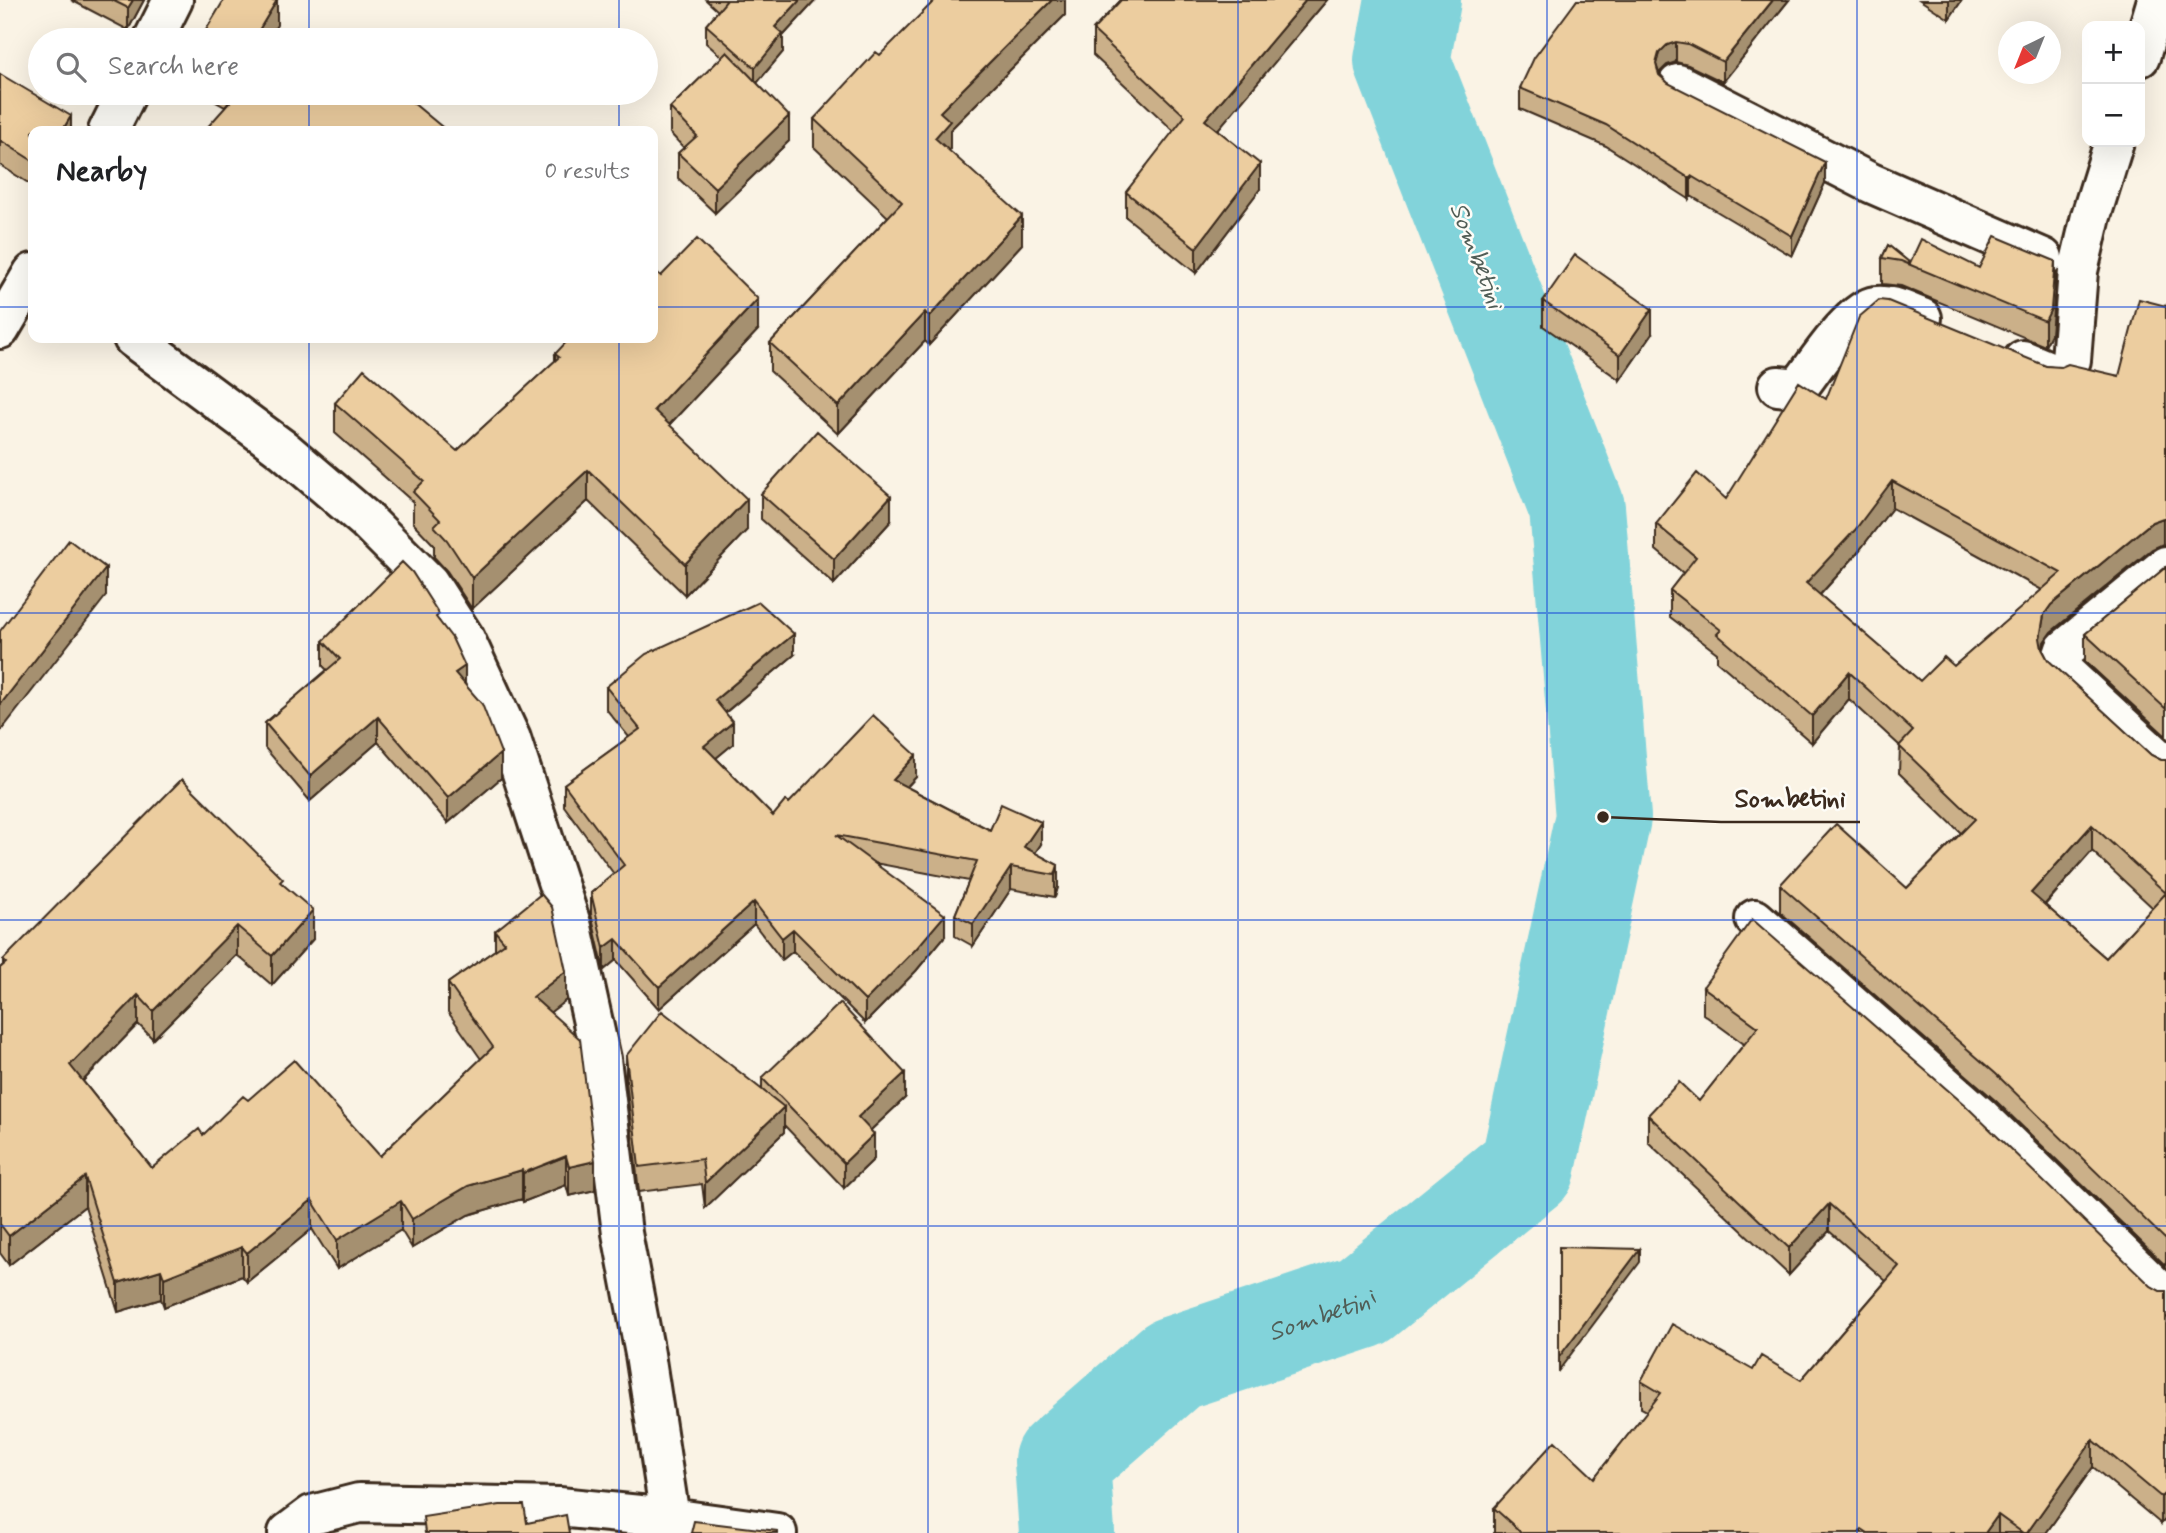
<!DOCTYPE html>
<html lang="en">
<head>
<meta charset="utf-8">
<style>
  :root { --surface:#fff; --page:#f6f6f6; --text:#202124; --muted:#757577; --line:#e0e0e0 }
  body { margin:0; font-family:Mynerve,sans-serif; background:var(--page); color:var(--text) }
  .controls { position:absolute; right:21px; top:21px; display:grid; overflow:hidden; border-radius:14px; box-shadow:0 7px 28px #0002 }
  .controls button { width:63px; height:63px; display:grid; place-items:center; padding:0; border:0; border-bottom:2px solid var(--line); background:var(--surface); color:var(--text); font:35px sans-serif }
  .compass { position:absolute; left:1998px; top:21px; width:63px; height:63px; border-radius:50%; background:var(--surface); box-shadow:0 7px 28px #0002; rotate:223deg }
  .list { margin:0; padding:0; list-style:none }
  h2 { display:flex; justify-content:space-between; align-items:center; height:91px; margin:0; padding:0 28px; font-size:30px }
  h2 small { font-size:23px; font-weight:400; color:var(--muted) }
  .icon { flex:none; width:38px; height:38px; fill:none; stroke:currentColor; stroke-width:2; stroke-linecap:round; stroke-linejoin:round }
  .map { position:relative; flex:none; width:2166px; height:1533px; overflow:hidden }
  .search { position:absolute; background:var(--surface); box-shadow:0 7px 28px #0002; left:28px; top:28px; width:630px; height:77px; display:flex; align-items:center; gap:18px; box-sizing:border-box; padding:0 24px; border-radius:38px; color:var(--muted); font-size:26px }
  .panel { position:absolute; background:var(--surface); box-shadow:0 7px 28px #0002; left:28px; top:126px; width:630px; height:217px; border-radius:14px }
  .map>svg:first-child { display:block }
</style>
</head>
<body>
<div class="map">
<svg width="2166" height="1533" viewBox="0 0 2166 1533">
  <rect width="100%" height="100%" fill="#faf3e5"/>
  <filter id="ink" filterUnits="userSpaceOnUse"><feTurbulence type="fractalNoise" baseFrequency=".0143" numOctaves="2"/><feDisplacementMap in="SourceGraphic" scale="14" xChannelSelector="R" yChannelSelector="G"/><feConvolveMatrix kernelMatrix="1 2 1 2 8 2 1 2 1" color-interpolation-filters="sRGB"/></filter>
  <g filter="url(#ink)">
    <g fill="none" stroke-linecap="round" stroke-linejoin="round">
      <path stroke="#82d3da" stroke-width="96" id="s1" d="M 1067,1533 L 1062,1461 L 1173,1364 L 1363,1301 L 1528,1167 L 1603,817 L 1577,508 L 1402,61 L 1413,0"/>
      <defs>
        <path id="street" d="M 153,40 L 173,0
          M 2140,57 L 2157,0
          M 1678,84 L 1871,183 L 2043,258
          M 108,131 L 127,93
          M 0,329 L 33,273
          M 133,338 L 284,450 L 366,520 L 429,583 L 465,639 L 511,739 L 572,927 L 601,1059 L 622,1233 L 645,1354 L 670,1518
          M 2023,360 L 2054,373 L 2067,368 L 2071,360 L 2078,271 L 2091,216 L 2114,142
          M 1778,386 L 1798,388 C 1814,368 1851,309 1875,306 C 1892,304 1906,312 1922,318
          M 2166,566 L 2065,649 L 2061,661 L 2063,671 L 2166,766
          M 1755,919 L 1981,1117 L 2166,1297
          M 288,1533 L 312,1515 L 359,1503 L 559,1507 L 670,1518 L 777,1533"/>
      </defs>
      <use href="#street" stroke="#3b2a1e" stroke-width="44"/>
      <use href="#street" stroke="#fdfcf7" stroke-width="38"/>
    </g>
    <path fill="#cbb089" stroke="#3b2a1e" stroke-width="2" fill-rule="evenodd" d="M 71,0 L 144,0 L 128,30 Z
      M 706,0 L 816,0 L 783,36 L 783,52 L 757,83 L 789,141 L 715,213 L 678,178 L 678,153 L 684,148 L 670,133 L 670,108 L 722,57 L 706,43 L 706,25 L 718,11 Z
      M 1065,0 L 1065,15 L 950,130 L 950,149 L 949,151 L 1022,244 L 929,345 L 925,341 L 838,434 L 770,371 L 770,343 L 888,217 L 814,147 L 814,119 L 880,55 Z
      M 1121,0 L 1327,0 L 1217,130 L 1260,189 L 1196,273 L 1126,217 L 1126,192 L 1174,131 L 1093,55 L 1093,30 Z
      M 1577,0 L 1789,0 L 1723,82 L 1688,65 L 1676,62 L 1667,65 L 1659,73 L 1668,83 L 1825,183 L 1792,256 L 1691,196 L 1689,199 L 1606,146 L 1520,109 L 1520,88 Z
      M 1920,0 L 1962,0 L 1949,19 Z
      M 0,74 L 71,131 L 33,131 L 33,186 L 0,165 Z
      M 200,93 L 237,93 L 225,107 Z
      M 1888,245 L 1910,263 L 1979,268 L 2055,286 L 2051,334 L 2045,346 L 1901,286 L 1882,284 L 1882,258 Z
      M 661,276 L 758,330 L 669,425 L 747,530 L 685,595 L 588,501 L 472,609 L 447,571 L 434,557 L 434,545 L 413,523 L 413,502 L 335,433 L 335,403 L 457,451 L 555,361 L 555,354 Z
      M 1543,301 L 1652,334 L 1620,380 L 1543,326 Z
      M 2166,306 L 2166,545 L 2163,544 L 2152,549 L 2051,632 L 2044,642 L 2043,650 L 2048,660 L 2151,755 L 2161,760 L 2166,760 L 2166,1266 L 1996,1101 L 1780,912 L 1780,885 L 1907,888 L 1961,833 L 1899,773 L 1900,746 L 1849,699 L 1812,743 L 1717,661 L 1717,653 L 1670,617 L 1670,590 L 1683,573 L 1656,550 L 1656,524 L 1726,499 L 1826,399 L 2046,366 L 2119,376 ZM 1892,508 L 2042,590 L 1954,666 L 1920,681 L 1820,595 L 1855,556 ZM 2092,851 L 2153,908 L 2106,958 L 2045,905 Z
      M 761,494 L 891,521 L 834,584 L 761,519 Z
      M 2166,567 L 2166,736 L 2085,661 L 2085,634 Z
      M 439,621 L 465,683 L 501,778 L 448,823 L 378,742 L 310,801 L 265,748 L 265,723 L 327,670 L 323,666 L 323,641 Z
      M 794,655 L 725,713 L 733,744 L 716,758 L 773,816 L 789,803 L 916,777 L 907,787 L 990,830 L 1041,844 L 1035,853 L 1058,865 L 1058,887 L 1055,897 L 1011,889 L 973,946 L 955,936 L 955,915 L 969,881 L 875,863 L 945,936 L 916,971 L 865,1023 L 793,951 L 782,960 L 754,924 L 659,1009 L 616,960 L 604,970 L 591,914 L 591,893 L 614,874 L 564,806 L 564,784 L 629,737 L 606,709 L 606,687 Z
      M 283,884 L 313,939 L 272,985 L 237,955 L 153,1039 L 138,1024 L 83,1081 L 152,1168 L 203,1135 L 248,1100 L 380,1156 L 481,1059 L 448,1012 L 448,983 L 495,950 L 495,931 L 566,1000 L 550,1012 L 595,1190 L 569,1196 L 566,1185 L 523,1202 L 522,1199 L 468,1215 L 412,1248 L 401,1230 L 337,1269 L 312,1229 L 247,1282 L 242,1276 L 164,1307 L 161,1299 L 118,1312 L 85,1206 L 9,1265 L 0,1253 L 0,968 L 3,965 L 3,960 Z
      M 1703,987 L 2151,1286 L 2160,1291 L 2166,1291 L 2161,1524 L 2093,1467 L 2046,1533 L 1494,1533 L 1494,1508 L 1594,1478 L 1647,1411 L 1641,1408 L 1641,1381 L 1753,1370 L 1801,1380 L 1886,1281 L 1829,1231 L 1789,1275 L 1648,1142 L 1648,1115 L 1699,1101 L 1744,1044 L 1703,1014 Z
      M 626,1056 L 762,1090 L 762,1078 L 905,1098 L 871,1130 L 874,1159 L 844,1188 L 784,1125 L 784,1132 L 705,1208 L 702,1184 L 639,1192 L 626,1081 Z"/>
    <path fill="#a5906f" stroke="#3b2a1e" stroke-width="2" d="M 133,0 L 144,0 L 128,30 L 128,8 Z
      M 277,0 L 277,25 L 268,40 L 253,40 Z
      M 800,0 L 816,0 L 783,36 L 783,52 L 755,85 L 755,68 L 775,27 Z
      M 1052,0 L 1065,0 L 1065,15 L 950,130 L 950,149 L 935,166 L 935,138 L 940,112 Z
      M 1306,0 L 1327,0 L 1205,145 L 1205,120 Z
      M 1773,0 L 1789,0 L 1723,82 L 1723,62 Z
      M 1949,0 L 1962,0 L 1949,19 Z
      M 1676,42 L 1676,62 L 1667,65 L 1659,73 L 1656,64 L 1659,53 L 1667,45 Z
      M 228,93 L 237,93 L 228,109 Z
      M 71,116 L 71,131 L 62,131 Z
      M 789,116 L 789,141 L 715,213 L 715,188 Z
      M 1825,162 L 1825,183 L 1792,256 L 1792,236 Z
      M 1260,164 L 1260,189 L 1196,273 L 1196,248 Z
      M 1691,176 L 1691,196 L 1689,199 L 1689,178 Z
      M 1022,216 L 1022,244 L 929,345 L 929,317 Z
      M 2055,261 L 2055,286 L 2051,334 L 2045,346 L 2045,321 Z
      M 758,299 L 758,330 L 654,441 L 654,410 Z
      M 1652,309 L 1652,334 L 1620,380 L 1620,355 Z
      M 925,312 L 925,341 L 838,434 L 838,406 Z
      M 588,470 L 588,501 L 472,609 L 472,578 Z
      M 1892,481 L 1892,508 L 1855,556 L 1806,610 L 1806,583 Z
      M 891,496 L 891,521 L 834,584 L 834,559 Z
      M 747,499 L 747,530 L 685,595 L 685,564 Z
      M 2163,518 L 2163,544 L 2152,549 L 2051,632 L 2044,642 L 2040,665 L 2040,638 L 2044,615 L 2051,605 L 2152,522 Z
      M 106,568 L 106,596 L 0,732 L 0,705 Z
      M 794,634 L 794,655 L 715,721 L 715,700 Z
      M 465,666 L 465,691 L 455,673 Z
      M 1849,672 L 1849,699 L 1812,743 L 1812,716 Z
      M 378,717 L 378,742 L 310,801 L 310,776 Z
      M 733,722 L 733,744 L 704,768 L 704,746 Z
      M 501,753 L 501,778 L 448,823 L 448,798 Z
      M 916,755 L 916,777 L 893,801 L 893,780 Z
      M 1041,822 L 1041,844 L 1024,869 L 1024,847 Z
      M 2092,825 L 2092,851 L 2031,920 L 2031,893 Z
      M 1058,865 L 1058,887 L 1055,897 L 1055,875 Z
      M 1011,867 L 1011,889 L 973,946 L 973,924 Z
      M 754,902 L 754,924 L 659,1009 L 659,987 Z
      M 313,910 L 313,939 L 272,985 L 272,956 Z
      M 945,915 L 945,936 L 916,971 L 865,1023 L 865,1001 Z
      M 237,926 L 237,955 L 153,1039 L 153,1011 Z
      M 793,929 L 793,951 L 782,960 L 782,938 Z
      M 616,939 L 616,960 L 604,970 L 604,948 Z
      M 566,971 L 566,1000 L 533,1026 L 533,997 Z
      M 138,995 L 138,1024 L 70,1094 L 70,1065 Z
      M 905,1073 L 905,1098 L 858,1142 L 858,1117 Z
      M 784,1107 L 784,1132 L 705,1208 L 705,1183 Z
      M 874,1134 L 874,1159 L 844,1188 L 844,1163 Z
      M 566,1156 L 566,1185 L 523,1202 L 523,1173 Z
      M 595,1161 L 595,1190 L 569,1196 L 569,1167 Z
      M 522,1170 L 522,1199 L 468,1215 L 412,1248 L 412,1219 L 468,1186 Z
      M 85,1177 L 85,1206 L 9,1265 L 9,1236 Z
      M 312,1200 L 312,1229 L 247,1282 L 247,1253 Z
      M 401,1201 L 401,1230 L 337,1269 L 337,1240 Z
      M 1829,1204 L 1829,1231 L 1789,1275 L 1789,1248 Z
      M 242,1247 L 242,1276 L 164,1307 L 164,1278 Z
      M 1640,1249 L 1640,1262 L 1559,1370 L 1559,1357 Z
      M 161,1270 L 161,1299 L 118,1312 L 118,1283 Z
      M 2093,1440 L 2093,1467 L 2046,1533 L 2027,1533 Z
      M 2166,1492 L 2166,1519 L 2161,1524 L 2161,1497 Z
      M 1998,1515 L 1998,1533 L 1985,1533 Z"/>
    <path fill="#eccd9f" stroke="#3b2a1e" stroke-width="2" fill-rule="evenodd" d="M 112,0 L 133,0 L 128,8 Z
      M 224,0 L 277,0 L 253,40 L 200,40 Z
      M 727,0 L 800,0 L 775,27 L 783,34 L 755,68 L 706,25 Z
      M 935,0 L 1052,0 L 940,112 L 950,121 L 935,138 L 1022,216 L 929,317 L 925,312 L 838,406 L 770,343 L 902,202 L 814,119 L 876,52 L 880,55 Z
      M 1121,0 L 1306,0 L 1205,120 L 1260,164 L 1196,248 L 1126,192 L 1185,116 L 1093,30 Z
      M 1577,0 L 1773,0 L 1723,62 L 1688,44 L 1676,42 L 1667,45 L 1659,53 L 1656,64 L 1659,75 L 1668,83 L 1825,162 L 1792,236 L 1691,176 L 1689,178 L 1606,125 L 1520,88 L 1534,58 Z
      M 727,52 L 789,116 L 715,188 L 678,153 L 697,136 L 670,108 Z
      M 0,74 L 71,116 L 62,131 L 33,131 L 33,161 L 0,140 Z
      M 238,93 L 401,93 L 447,131 L 204,131 Z
      M 1995,236 L 2055,261 L 2051,309 L 2045,321 L 1901,261 L 1882,258 L 1888,245 L 1910,263 L 1921,239 L 1979,268 Z
      M 697,239 L 758,299 L 654,410 L 747,499 L 685,564 L 588,470 L 472,578 L 447,540 L 434,526 L 440,520 L 413,492 L 424,481 L 335,403 L 364,369 L 457,451 L 559,357 L 555,354 L 570,338 L 653,338 L 653,269 L 661,276 Z
      M 1575,255 L 1652,309 L 1620,355 L 1543,301 Z
      M 2139,299 L 2166,306 L 2166,518 L 2163,518 L 2152,522 L 2051,605 L 2044,615 L 2040,638 L 2042,649 L 2048,660 L 2151,755 L 2161,760 L 2166,760 L 2166,1240 L 1996,1074 L 1780,885 L 1836,824 L 1907,888 L 1975,819 L 1899,746 L 1913,731 L 1849,672 L 1812,716 L 1717,634 L 1721,630 L 1670,590 L 1696,557 L 1656,524 L 1697,473 L 1726,499 L 1799,382 L 1826,399 L 1859,317 L 1879,300 L 1888,301 L 2046,366 L 2061,367 L 2068,364 L 2119,376 ZM 1892,481 L 2061,573 L 1954,666 L 1944,657 L 1920,681 L 1806,583 L 1855,530 ZM 2092,825 L 2166,893 L 2106,958 L 2031,893 Z
      M 817,431 L 891,496 L 834,559 L 761,494 Z
      M 69,540 L 106,568 L 0,705 L 0,631 Z
      M 402,562 L 412,572 L 439,614 L 436,617 L 452,638 L 465,666 L 455,673 L 482,704 L 501,753 L 448,798 L 378,717 L 310,776 L 265,723 L 340,659 L 323,641 Z
      M 2166,567 L 2166,709 L 2085,634 Z
      M 759,602 L 794,634 L 715,700 L 733,722 L 704,746 L 773,816 L 786,800 L 789,803 L 873,715 L 916,755 L 893,780 L 990,830 L 1001,804 L 1041,822 L 1024,847 L 1058,865 L 1055,875 L 1011,867 L 973,924 L 955,915 L 977,861 L 836,835 L 945,915 L 916,949 L 865,1001 L 793,929 L 782,938 L 754,902 L 659,987 L 616,939 L 604,948 L 591,893 L 624,865 L 564,784 L 640,729 L 606,687 L 646,654 Z
      M 182,779 L 283,879 L 280,882 L 313,910 L 272,956 L 237,926 L 153,1011 L 138,995 L 70,1065 L 152,1168 L 199,1129 L 203,1135 L 243,1096 L 248,1100 L 294,1060 L 380,1156 L 493,1047 L 448,983 L 505,943 L 495,931 L 541,894 L 552,907 L 566,971 L 533,997 L 580,1039 L 595,1161 L 569,1167 L 566,1156 L 523,1173 L 522,1170 L 468,1186 L 412,1219 L 401,1201 L 337,1240 L 312,1200 L 247,1253 L 242,1247 L 164,1278 L 161,1270 L 118,1283 L 85,1177 L 9,1236 L 0,1224 L 0,968 L 6,963 L 3,960 Z
      M 1752,919 L 1966,1106 L 2151,1286 L 2160,1291 L 2166,1291 L 2166,1492 L 2161,1497 L 2093,1440 L 2027,1533 L 2023,1533 L 1998,1515 L 1985,1533 L 1868,1533 L 1862,1529 L 1859,1533 L 1522,1533 L 1494,1508 L 1555,1441 L 1594,1478 L 1661,1393 L 1641,1381 L 1672,1324 L 1753,1370 L 1761,1356 L 1801,1380 L 1899,1266 L 1829,1204 L 1789,1248 L 1648,1115 L 1679,1082 L 1699,1101 L 1758,1027 L 1703,987 Z
      M 840,1003 L 905,1073 L 858,1117 L 874,1134 L 844,1163 L 762,1078 Z
      M 662,1011 L 784,1107 L 705,1183 L 702,1159 L 639,1167 L 626,1056 Z
      M 1559,1247 L 1640,1249 L 1559,1357 Z
      M 500,1505 L 524,1505 L 527,1523 L 566,1515 L 569,1533 L 425,1533 L 423,1517 Z
      M 694,1521 L 777,1531 L 777,1533 L 691,1533 Z"/>
  </g>
  <path fill="none" stroke="#1d4ed8" stroke-width="2" stroke-opacity="0.55" d="M 309,0 L 309,40M 619,0 L 619,40M 928,0 L 928,1533M 1238,0 L 1238,1533M 1547,0 L 1547,1533M 1857,0 L 1857,1533M 309,93 L 309,131M 619,93 L 619,131M 0,307 L 33,307M 653,307 L 2166,307M 309,338 L 309,1533M 619,338 L 619,1533M 0,613 L 2166,613M 0,920 L 2166,920M 0,1226 L 2166,1226"/>
  <g text-anchor="middle" stroke-width="5" stroke-linejoin="round" paint-order="stroke">
    <g font-size="26" font-style="italic" fill="#505d56" stroke="#fdfcf7">
      <text transform="translate(1478 255) rotate(69)" y="9">Sombetini</text>
      <text dy="9" stroke="none"><textPath href="#s1" startOffset="376">Sombetini</textPath></text>
    </g>
  </g>
  <path fill="none" stroke="#3b2a1e" stroke-width="2.5" d="M1603 817L1721 822H1860"/>
  <circle fill="#3b2a1e" stroke="#fdfcf7" stroke-width="2.5" cx="1603" cy="817" r="7"/>
  <g font-size="26" text-anchor="middle" font-weight="bold" fill="#3b2a1e" stroke="#fdfcf7" stroke-width="5" stroke-linejoin="round" paint-order="stroke">
    <text x="1790" y="807">Sombetini</text>
  </g>
</svg>
<div class="controls">
<button>+</button>
<button>−</button>
</div>
<svg class="compass" viewBox="-18 -18 36 36"><path d="M0-13l5 13h-10z" fill="#e53935"/><path d="M0 13l5-13h-10z" fill="#757577"/></svg>
<div class="search"><svg class="icon" aria-label="search" viewBox="0 0 24 24"><circle cx="10" cy="10" r="6"/><path d="M15 15l6 6"/></svg>Search here</div>
<section class="panel">
<h2>Nearby<small>0 results</small></h2>
<ul class="list">
</ul>
</section>
</div>
</body>
</html>
